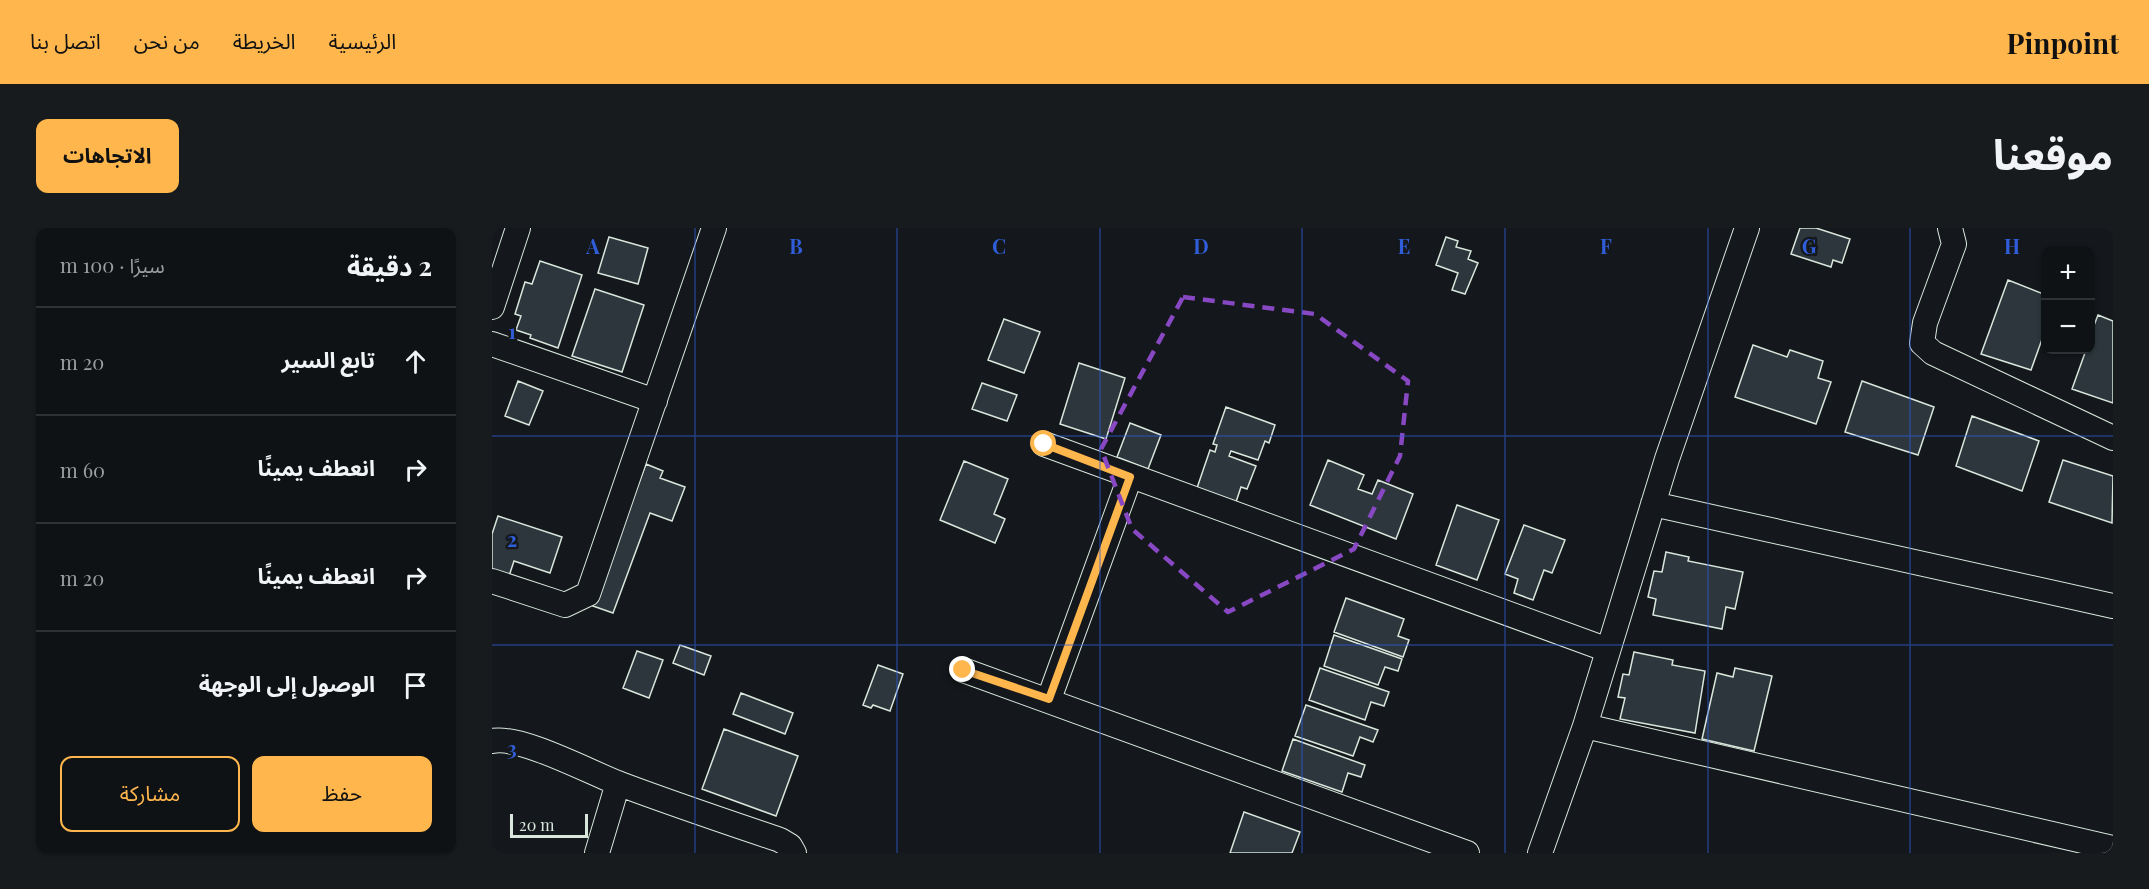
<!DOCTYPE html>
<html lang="ar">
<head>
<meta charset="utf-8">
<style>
  :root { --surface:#0f1215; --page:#181b1e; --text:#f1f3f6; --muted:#9b9ea0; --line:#2f3234; --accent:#ffb74d }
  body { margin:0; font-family:"Playfair Display","Noto Sans Arabic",serif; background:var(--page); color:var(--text); direction:rtl }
  .controls { position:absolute; right:18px; top:18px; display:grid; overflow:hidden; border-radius:12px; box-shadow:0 2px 4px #0004 }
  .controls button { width:54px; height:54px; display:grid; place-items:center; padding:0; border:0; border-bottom:2px solid var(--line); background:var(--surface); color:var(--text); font:30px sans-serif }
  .scale { position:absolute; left:18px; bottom:15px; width:78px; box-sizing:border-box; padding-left:6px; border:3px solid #d8e6dc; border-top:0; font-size:16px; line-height:21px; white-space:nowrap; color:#d8e6dc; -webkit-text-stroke:4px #14181c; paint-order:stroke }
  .stop { position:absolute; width:18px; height:18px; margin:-14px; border:4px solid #ffb74d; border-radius:50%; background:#fff }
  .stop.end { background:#ffb74d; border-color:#fff; box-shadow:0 2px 6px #0008 }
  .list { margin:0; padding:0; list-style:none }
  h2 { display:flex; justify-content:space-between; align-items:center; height:78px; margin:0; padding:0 24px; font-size:26px }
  h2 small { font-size:20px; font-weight:400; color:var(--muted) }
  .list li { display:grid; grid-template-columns:39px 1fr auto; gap:18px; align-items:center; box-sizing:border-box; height:108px; padding:0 24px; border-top:2px solid var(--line) }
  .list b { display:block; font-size:22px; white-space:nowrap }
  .list em { font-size:20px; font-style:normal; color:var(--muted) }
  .actions { display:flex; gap:12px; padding:18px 24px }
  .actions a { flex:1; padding:14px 0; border:2px solid var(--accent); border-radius:12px; text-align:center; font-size:21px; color:var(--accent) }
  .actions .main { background:var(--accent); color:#111 }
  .icon { flex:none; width:33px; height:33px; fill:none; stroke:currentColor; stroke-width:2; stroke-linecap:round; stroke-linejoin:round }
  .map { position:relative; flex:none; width:1621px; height:625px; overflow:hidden; direction:ltr; border-radius:12px }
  header { display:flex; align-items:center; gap:36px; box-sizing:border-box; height:84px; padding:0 30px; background:var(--accent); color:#111 }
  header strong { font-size:28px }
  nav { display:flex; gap:33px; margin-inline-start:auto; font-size:21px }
  .intro { display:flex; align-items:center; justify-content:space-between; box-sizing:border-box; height:144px; padding:0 36px }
  h1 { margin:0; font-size:42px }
  .button { padding:15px 27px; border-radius:12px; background:var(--accent); color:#111; font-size:21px; font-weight:700 }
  main { display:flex; gap:36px; padding:0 36px }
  aside { flex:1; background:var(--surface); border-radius:12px; box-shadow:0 2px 4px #0004 }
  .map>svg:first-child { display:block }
</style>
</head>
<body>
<header>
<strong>Pinpoint</strong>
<nav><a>الرئيسية</a><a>الخريطة</a><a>من نحن</a><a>اتصل بنا</a></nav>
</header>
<div class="intro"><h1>موقعنا</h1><a class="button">الاتجاهات</a></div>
<main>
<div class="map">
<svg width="1621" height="625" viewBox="0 0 1621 625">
  <rect width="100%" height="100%" fill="#14181c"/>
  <path fill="#2c363c" stroke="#d8e6dc" stroke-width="1.5" d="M 1308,0 L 1324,0 L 1358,11 L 1350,35 L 1341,32 L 1339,39 L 1299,26 Z
    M 117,9 L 156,20 L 146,56 L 106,45 Z
    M 954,9 L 966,13 L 964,19 L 979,23 L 976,31 L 986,35 L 973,66 L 960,62 L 966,45 L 944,37 Z
    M 48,33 L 90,47 L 66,120 L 38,110 L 39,107 L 24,102 L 29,88 L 23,86 L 33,54 L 40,56 Z
    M 1516,52 L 1554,67 L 1554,100 L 1539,142 L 1489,126 Z
    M 103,61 L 152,77 L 130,144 L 80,128 Z
    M 1606,87 L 1621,93 L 1621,175 L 1580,161 L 1594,122 L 1598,122 L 1598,108 Z
    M 512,91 L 548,104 L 532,145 L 496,132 Z
    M 1261,117 L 1295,129 L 1298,122 L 1331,133 L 1326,150 L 1339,154 L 1324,196 L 1243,169 Z
    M 587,135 L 633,150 L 614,211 L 568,196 Z
    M 26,153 L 51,163 L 37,197 L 13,188 Z
    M 1370,153 L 1442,179 L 1426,227 L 1353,204 Z
    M 490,155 L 525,167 L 515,193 L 480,181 Z
    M 734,179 L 783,197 L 777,215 L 773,213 L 766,232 L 739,223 L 737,228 L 764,238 L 755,261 L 749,259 L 744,274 L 705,260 L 718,222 L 723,224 L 725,217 L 721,216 Z
    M 1480,188 L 1547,213 L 1530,263 L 1464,238 Z
    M 638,195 L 669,207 L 656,241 L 625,229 Z
    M 836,232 L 872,247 L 866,261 L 880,266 L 886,252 L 921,266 L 904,311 L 818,277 Z
    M 1571,232 L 1621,248 L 1620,295 L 1557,274 Z
    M 472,233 L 516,251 L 502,286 L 513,291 L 503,315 L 448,292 Z
    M 154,236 L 171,243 L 168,250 L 193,259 L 180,293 L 158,285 L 121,385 L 101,378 Z
    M 965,277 L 1007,292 L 985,352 L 944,337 Z
    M 6,288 L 70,309 L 58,345 L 22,333 L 17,348 L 0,343 L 0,306 Z
    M 1032,297 L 1073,312 L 1060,345 L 1052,342 L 1041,372 L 1022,365 L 1026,351 L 1013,346 Z
    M 1174,324 L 1197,329 L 1196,333 L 1251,344 L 1243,381 L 1234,379 L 1230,401 L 1161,387 L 1164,371 L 1156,369 L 1162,343 L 1170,344 Z
    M 854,370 L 912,391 L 906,408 L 917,412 L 911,429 L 842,404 Z
    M 842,407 L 910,431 L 906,443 L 893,439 L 886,457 L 832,438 Z
    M 188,417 L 219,428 L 212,447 L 181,435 Z
    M 145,423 L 171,432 L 157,470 L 131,460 Z
    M 1142,424 L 1181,432 L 1180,437 L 1213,443 L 1203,505 L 1128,491 L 1133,470 L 1126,469 L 1131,446 L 1137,447 Z
    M 386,437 L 411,446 L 398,483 L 381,477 L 379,480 L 371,477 Z
    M 828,440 L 897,464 L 892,478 L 879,474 L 873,492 L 817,472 Z
    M 1243,440 L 1280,448 L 1262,523 L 1210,511 L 1225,445 L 1241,449 Z
    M 249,465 L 301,485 L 293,506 L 241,486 Z
    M 814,477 L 886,502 L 881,514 L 868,509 L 861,528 L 803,508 Z
    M 232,501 L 306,528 L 284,588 L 210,561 Z
    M 801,511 L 873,537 L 869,549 L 856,545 L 850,564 L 790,543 Z
    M 752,584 L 808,604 L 800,625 L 738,625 Z"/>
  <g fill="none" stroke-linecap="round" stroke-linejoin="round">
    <defs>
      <path id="minor" d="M 1458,0 L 1462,16 L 1433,95 L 1430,115 L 1441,125 L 1621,210
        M 0,79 L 26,0
        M 0,116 L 163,173
        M 552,216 L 1116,422
        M 1161,276 L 1621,378
        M 0,353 L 73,377 L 96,366 L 222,0
        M 471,442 L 975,625
        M 557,471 L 638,249
        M 1093,498 L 1621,620
        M 0,513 C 28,507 99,545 128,556 C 181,576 235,594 288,612 L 298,618 L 302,625
        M 105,625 L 126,555
        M 1048,625 L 1093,498 L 1175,231 L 1255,0"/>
    </defs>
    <use href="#minor" stroke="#d8e6dc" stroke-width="26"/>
    <use href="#minor" stroke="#14181c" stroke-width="24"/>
  </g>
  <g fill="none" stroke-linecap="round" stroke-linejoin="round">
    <path stroke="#ffb74d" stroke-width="8" d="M 471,442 L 557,471 L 638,249 L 552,216"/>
  </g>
  <path fill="none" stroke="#8948c3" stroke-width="4.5" stroke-dasharray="12 8" stroke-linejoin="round" d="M 691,69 L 823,86 L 916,153 L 908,228 L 862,321 L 736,384 L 640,301 L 609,221 Z"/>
  <path fill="none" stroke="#305dd8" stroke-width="1.5" stroke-opacity="0.55" d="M 203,0 L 203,625M 405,0 L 405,625M 608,0 L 608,625M 810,0 L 810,625M 1013,0 L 1013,625M 1216,0 L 1216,625M 1418,0 L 1418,625M 0,208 L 1621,208M 0,417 L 1621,417"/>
  <g font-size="20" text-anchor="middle" font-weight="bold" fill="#305dd8" stroke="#14181c" stroke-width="4.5" stroke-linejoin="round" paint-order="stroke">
    <text x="101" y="26">A</text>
    <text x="304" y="26">B</text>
    <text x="507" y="26">C</text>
    <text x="709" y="26">D</text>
    <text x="912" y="26">E</text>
    <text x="1114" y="26">F</text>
    <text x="1317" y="26">G</text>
    <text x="1520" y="26">H</text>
    <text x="20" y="111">1</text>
    <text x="20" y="319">2</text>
    <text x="20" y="528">3</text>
  </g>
</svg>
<div class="controls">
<button>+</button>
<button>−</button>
</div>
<div class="scale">20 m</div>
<div class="stop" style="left:552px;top:216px"></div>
<div class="stop end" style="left:471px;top:442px"></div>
</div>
<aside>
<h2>2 دقيقة<small>سيرًا · 100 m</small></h2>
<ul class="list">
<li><svg class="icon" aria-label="ahead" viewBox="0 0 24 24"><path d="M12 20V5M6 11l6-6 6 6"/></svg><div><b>تابع السير</b></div><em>20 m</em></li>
<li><svg class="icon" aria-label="right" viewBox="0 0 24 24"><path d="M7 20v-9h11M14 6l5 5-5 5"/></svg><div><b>انعطف يمينًا</b></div><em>60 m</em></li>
<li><svg class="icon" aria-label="right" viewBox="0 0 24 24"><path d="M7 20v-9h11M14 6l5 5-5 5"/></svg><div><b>انعطف يمينًا</b></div><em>20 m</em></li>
<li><svg class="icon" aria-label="arrive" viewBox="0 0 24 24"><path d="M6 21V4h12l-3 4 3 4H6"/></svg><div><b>الوصول إلى الوجهة</b></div></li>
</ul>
<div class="actions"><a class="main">حفظ</a><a>مشاركة</a></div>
</aside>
</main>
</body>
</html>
